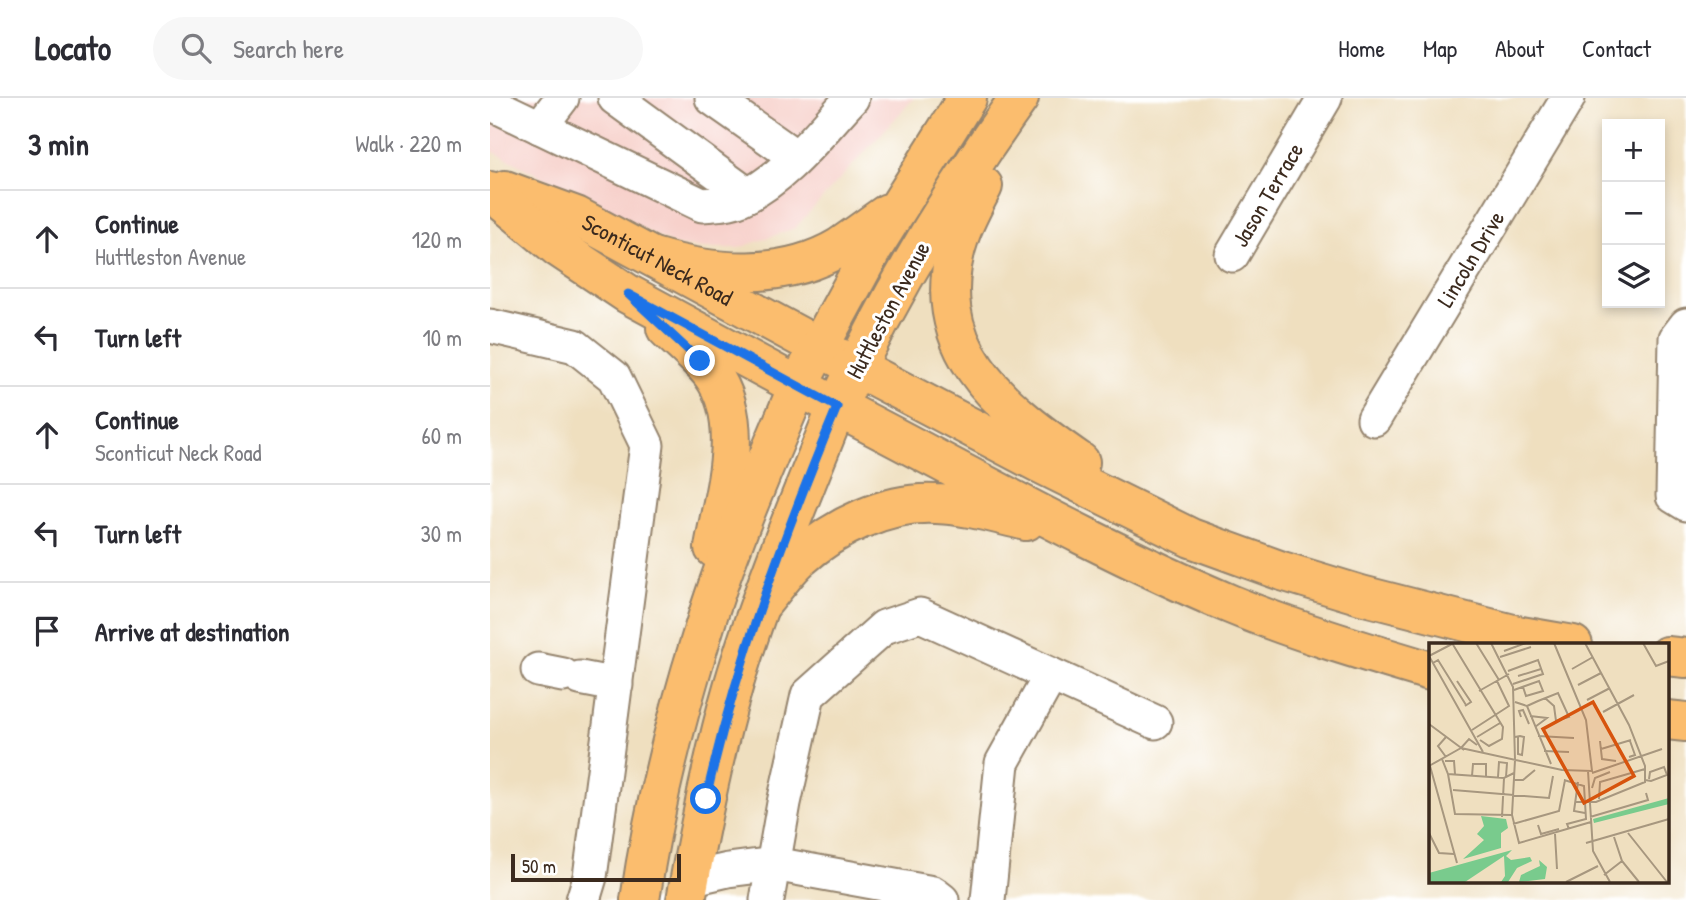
<!DOCTYPE html>
<html lang="en">
<head>
<meta charset="utf-8">
<style>
  :root { --surface:#fff; --page:#f7f7f7; --text:#2b2b33; --muted:#7c7c81; --line:#e1e1e2 }
  body { margin:0; font-family:"Patrick Hand",sans-serif; background:var(--page); color:var(--text) }
  .controls { position:absolute; right:21px; top:21px; display:grid; overflow:hidden; border-radius:0px; box-shadow:0 4px 10px #0003 }
  .controls button { width:63px; height:63px; display:grid; place-items:center; padding:0; border:0; border-bottom:2px solid var(--line); background:var(--surface); color:var(--text); font:35px sans-serif }
  .scale { position:absolute; left:21px; bottom:18px; width:170px; box-sizing:border-box; padding-left:7px; border:4px solid #3b2a1e; border-top:0; font-size:19px; line-height:24px; white-space:nowrap; color:#3b2a1e; -webkit-text-stroke:5px #fff; paint-order:stroke }
  .stop { position:absolute; width:21px; height:21px; margin:-16px; border:5px solid #1a73e8; border-radius:50%; background:#fff }
  .stop.end { background:#1a73e8; border-color:#fff; box-shadow:0 2px 7px #0008 }
  .list { margin:0; padding:0; list-style:none }
  h2 { display:flex; justify-content:space-between; align-items:center; height:91px; margin:0; padding:0 28px; font-size:30px }
  h2 small { font-size:23px; font-weight:400; color:var(--muted) }
  .list li { display:grid; grid-template-columns:46px 1fr auto; gap:21px; align-items:center; box-sizing:border-box; height:98px; padding:0 28px; border-top:2px solid var(--line) }
  .list b { display:block; font-size:26px; white-space:nowrap }
  .list p { margin:0; font-size:23px; white-space:nowrap; color:var(--muted) }
  .list em { font-size:23px; font-style:normal; color:var(--muted) }
  .icon { flex:none; width:38px; height:38px; fill:none; stroke:currentColor; stroke-width:2; stroke-linecap:round; stroke-linejoin:round }
  .map { position:relative; flex:none; width:1196px; height:802px; overflow:hidden }
  header { display:flex; align-items:center; gap:42px; box-sizing:border-box; height:98px; padding:0 35px; background:var(--surface); border-bottom:2px solid var(--line) }
  header strong { font-size:33px }
  nav { display:flex; gap:38px; margin-inline-start:auto; font-size:24px }
  .search { width:490px; height:63px; background:var(--page); display:flex; align-items:center; gap:18px; box-sizing:border-box; padding:0 24px; border-radius:38px; color:var(--muted); font-size:26px }
  main { display:flex }
  aside { flex:1; background:var(--surface) }
  .map>svg:first-child { display:block }
</style>
</head>
<body>
<header>
<strong>Locato</strong>
<div class="search"><svg class="icon" aria-label="search" viewBox="0 0 24 24"><circle cx="10" cy="10" r="6"/><path d="M15 15l6 6"/></svg>Search here</div>
<nav><a>Home</a><a>Map</a><a>About</a><a>Contact</a></nav>
</header>
<main>
<aside>
<h2>3 min<small>Walk · 220 m</small></h2>
<ul class="list">
<li><svg class="icon" aria-label="ahead" viewBox="0 0 24 24"><path d="M12 20V5M6 11l6-6 6 6"/></svg><div><b>Continue</b><p>Huttleston Avenue</p></div><em>120 m</em></li>
<li><svg class="icon" aria-label="left" viewBox="0 0 24 24"><path d="M17 20v-9H6M10 6l-5 5 5 5"/></svg><div><b>Turn left</b></div><em>10 m</em></li>
<li><svg class="icon" aria-label="ahead" viewBox="0 0 24 24"><path d="M12 20V5M6 11l6-6 6 6"/></svg><div><b>Continue</b><p>Sconticut Neck Road</p></div><em>60 m</em></li>
<li><svg class="icon" aria-label="left" viewBox="0 0 24 24"><path d="M17 20v-9H6M10 6l-5 5 5 5"/></svg><div><b>Turn left</b></div><em>30 m</em></li>
<li><svg class="icon" aria-label="arrive" viewBox="0 0 24 24"><path d="M6 21V4h12l-3 4 3 4H6"/></svg><div><b>Arrive at destination</b></div></li>
</ul>
</aside>
<div class="map">
<svg width="1196" height="802" viewBox="0 0 1196 802">
  <rect width="100%" height="100%" fill="#fff"/>
  <filter id="ink" filterUnits="userSpaceOnUse"><feTurbulence type="fractalNoise" baseFrequency=".0143" numOctaves="2"/><feDisplacementMap in="SourceGraphic" scale="14" xChannelSelector="R" yChannelSelector="G"/><feConvolveMatrix kernelMatrix="1 2 1 2 8 2 1 2 1" color-interpolation-filters="sRGB"/></filter>
  <filter id="wash" filterUnits="userSpaceOnUse"><feTurbulence type="fractalNoise" baseFrequency=".00686" numOctaves="4" result="noise"/><feDisplacementMap in="SourceGraphic" scale="28" xChannelSelector="R" yChannelSelector="G"/><feGaussianBlur stdDeviation="1.57" result="paint"/><feColorMatrix in="noise" values="0 0 0 0 0 0 0 0 0 0 0 0 0 0 0 0 0 1.4 0 .05"/><feComposite in="paint" operator="in"/></filter>
  <g filter="url(#wash)">
    <rect width="100%" height="100%" fill="#efdfbf"/>
    <path fill="#f7d0ca" d="M 0,0 L 424,0 L 305,130 L 249,150 L 213,150 L 184,147 L 0,52 Z"/>
  </g>
  <g filter="url(#ink)">
    <g fill="none" stroke-linecap="round" stroke-linejoin="round">
      <defs>
        <g id="minor">
          <path d="M 125,0 L 258,97"/>
          <path d="M 222,0 L 306,59"/>
          <path d="M 0,5 L 212,107 C 224,106 239,106 250,101 C 295,81 329,35 362,0"/>
          <path d="M 50,29 L 72,0"/>
          <path id="s1" d="M 742,157 L 835,0"/>
          <path d="M 1196,227 L 1186,240 L 1183,398 L 1196,406"/>
          <path d="M 0,228 L 85,248 L 124,279 L 157,347 L 100,779 L 93,802"/>
          <path id="s2" d="M 884,321 L 1078,0"/>
          <path d="M 48,572 L 73,577"/>
          <path d="M 90,580 L 126,587"/>
          <path d="M 199,781 L 238,772 L 284,766 L 443,795 L 452,802"/>
          <path d="M 277,802 L 294,705 L 318,597 L 394,529 L 430,517 L 665,624"/>
          <path d="M 498,802 L 512,665 L 561,577"/>
        </g>
        <g id="major">
          <path id="s3" d="M 15,92 L 86,118 L 366,269"/>
          <path d="M 0,93 L 69,150 L 138,196 L 347,309 C 310,401 271,493 243,589 C 223,658 209,730 196,802"/>
          <path d="M 176,230 C 191,245 209,259 222,276 C 258,326 233,395 224,450"/>
          <path d="M 150,802 C 163,713 185,623 212,537 C 237,452 274,370 308,288"/>
        </g>
        <path id="highway" d="M 529,0 C 459,97 398,200 347,309 C 477,376 605,449 740,506 C 805,533 873,553 940,573
          M 493,88 C 485,104 476,120 470,137 C 432,247 509,308 590,364
          M 163,159 C 223,177 293,183 350,149 C 366,138 382,126 398,115
          M 366,269 L 547,364 L 701,440 L 792,473 L 871,497 L 1031,538 L 1083,547
          M 308,288 L 383,150 L 477,0
          M 271,506 C 283,492 295,474 309,461 C 345,429 397,403 446,406 C 476,407 507,416 536,423
          M 1177,558 L 1196,560
          M 1177,622 L 1196,624"/>
      </defs>
      <use href="#minor" stroke="#95846e" stroke-width="37"/>
      <use href="#major" stroke="#95846e" stroke-width="42"/>
      <use href="#highway" stroke="#95846e" stroke-width="42"/>
      <use href="#minor" stroke="#fff" stroke-width="33"/>
      <use href="#major" stroke="#fbbd6e" stroke-width="38"/>
      <use href="#highway" stroke="#fbbd6e" stroke-width="38"/>
    </g>
  </g>
  <g fill="none" stroke-linecap="round" stroke-linejoin="round" filter="url(#ink)">
    <path stroke="#1a73e8" stroke-width="9" d="M 210,263 L 138,196 L 347,309 C 294,437 246,565 216,701"/>
  </g>
  <g text-anchor="middle" stroke-width="6" stroke-linejoin="round" paint-order="stroke">
    <g font-size="23" fill="#3b2a1e" stroke="#fff">
      <text dy="8" stroke="none"><textPath href="#s1" startOffset="70">Jason Terrace</textPath></text>
      <text dy="8" stroke="none"><textPath href="#s2" startOffset="187">Lincoln Drive</textPath></text>
      <text dy="8" stroke="none"><textPath href="#s3" startOffset="168">Sconticut Neck Road</textPath></text>
      <text transform="translate(398 212) rotate(-62)" y="8">Huttleston Avenue</text>
    </g>
  </g>
  <g transform="translate(939 545)">
    <rect width="240" height="240" fill="#efdfbf"/>
    <path d="M 240,155 L 240,161 L 165,180 L 164,176 ZM 52,173 L 77,176 L 79,185 L 72,190 L 72,205 L 34,216 L 55,197 L 48,191 L 55,183 ZM 83,207 L 77,213 L 82,217 L 101,214 L 103,218 L 88,225 L 79,239 L 72,239 L 76,233 L 75,213 L 36,239 L 0,239 L 0,230 ZM 110,217 L 118,224 L 116,236 L 90,239 L 92,232 L 111,223 Z" fill="#79cb8d"/>
    <path fill="none" stroke="#a7977f" stroke-width="2" d="M 23,0 L 74,84 L 73,96 L 60,103 L 51,97M 47,0 L 70,37M 62,0 L 84,44 L 86,117M 214,0 L 227,23 L 240,18M 23,1 L 0,13 L 54,109M 75,8 L 97,0M 71,14 L 102,4M 4,20 L 9,17 L 37,62M 143,26 L 164,14M 79,28 L 109,17 L 114,31 L 84,41M 89,33 L 112,26M 28,38 L 42,59 L 36,63M 149,42 L 172,30M 85,47 L 110,38 L 114,48 L 97,53 L 94,44M 50,48 L 80,31M 158,57 L 181,45M 86,59 L 98,63 L 122,121M 98,63 L 109,58 L 129,50 L 140,74 L 127,78 L 125,63 L 116,55M 174,69 L 205,52M 101,73 L 118,75 L 106,84M 92,74 L 90,68 L 94,67 L 100,81M 0,81 L 35,107M 43,87 L 80,63 L 68,38M 109,93 L 145,95M 48,94 L 71,80M 86,94 L 91,93 L 95,94 L 93,112 L 89,111 L 89,94M 171,98 L 173,116 L 187,118M 32,105 L 40,96 L 48,102M 32,105 L 133,127 L 163,128 L 157,77 L 125,0M 172,106 L 202,97M 115,108 L 140,109M 17,114 L 9,103 L 17,94M 200,114 L 206,112 L 201,98M 13,116 L 19,131 L 75,135 L 85,130M 86,117 L 83,172 L 90,200 L 162,179M 16,118 L 25,118 L 26,131M 0,123 L 32,105M 1,123 L 28,220M 159,128 L 164,208 L 181,239M 163,130 L 233,106M 19,131 L 26,171 L 83,172M 43,133 L 44,121 L 57,121 L 57,133M 69,134 L 70,119 L 78,120 L 77,134M 85,137 L 94,137 L 106,127M 135,137 L 155,143 L 157,176 L 138,181 L 140,186M 216,137 L 222,138 L 238,132 L 235,124 L 221,129 L 220,136M 149,139 L 145,168 L 156,170M 163,145 L 166,135 L 181,129M 24,147 L 120,155 L 124,133M 170,156 L 171,139 L 216,126M 146,159 L 167,159 L 216,139 L 216,123 L 200,82 L 156,0M 73,174 L 75,135M 161,174 L 219,157 L 217,150M 84,181 L 130,168 L 136,137M 109,182 L 112,191 L 130,186M 0,190 L 10,210 L 25,211M 199,190 L 238,239M 126,191 L 128,226M 185,194 L 193,218 L 210,239M 157,200 L 240,176M 175,232 L 193,218M 137,239 L 169,223"/>
    <path fill="#d7540e" fill-opacity="0.15" stroke="#d7540e" stroke-width="3.5" d="M 164,59 L 205,133 L 155,160 L 114,86 Z"/>
    <rect width="240" height="240" fill="none" stroke="#3b2a1e" stroke-width="3.5"/>
  </g>
</svg>
<div class="controls">
<button>+</button>
<button>−</button>
<button><svg class="icon" aria-label="layers" viewBox="0 0 24 24"><path d="M12 4l9 5-9 5-9-5zM3 14l9 5 9-5"/></svg></button>
</div>
<div class="scale">50 m</div>
<div class="stop" style="left:216px;top:701px"></div>
<div class="stop end" style="left:210px;top:263px"></div>
</div>
</main>
</body>
</html>
